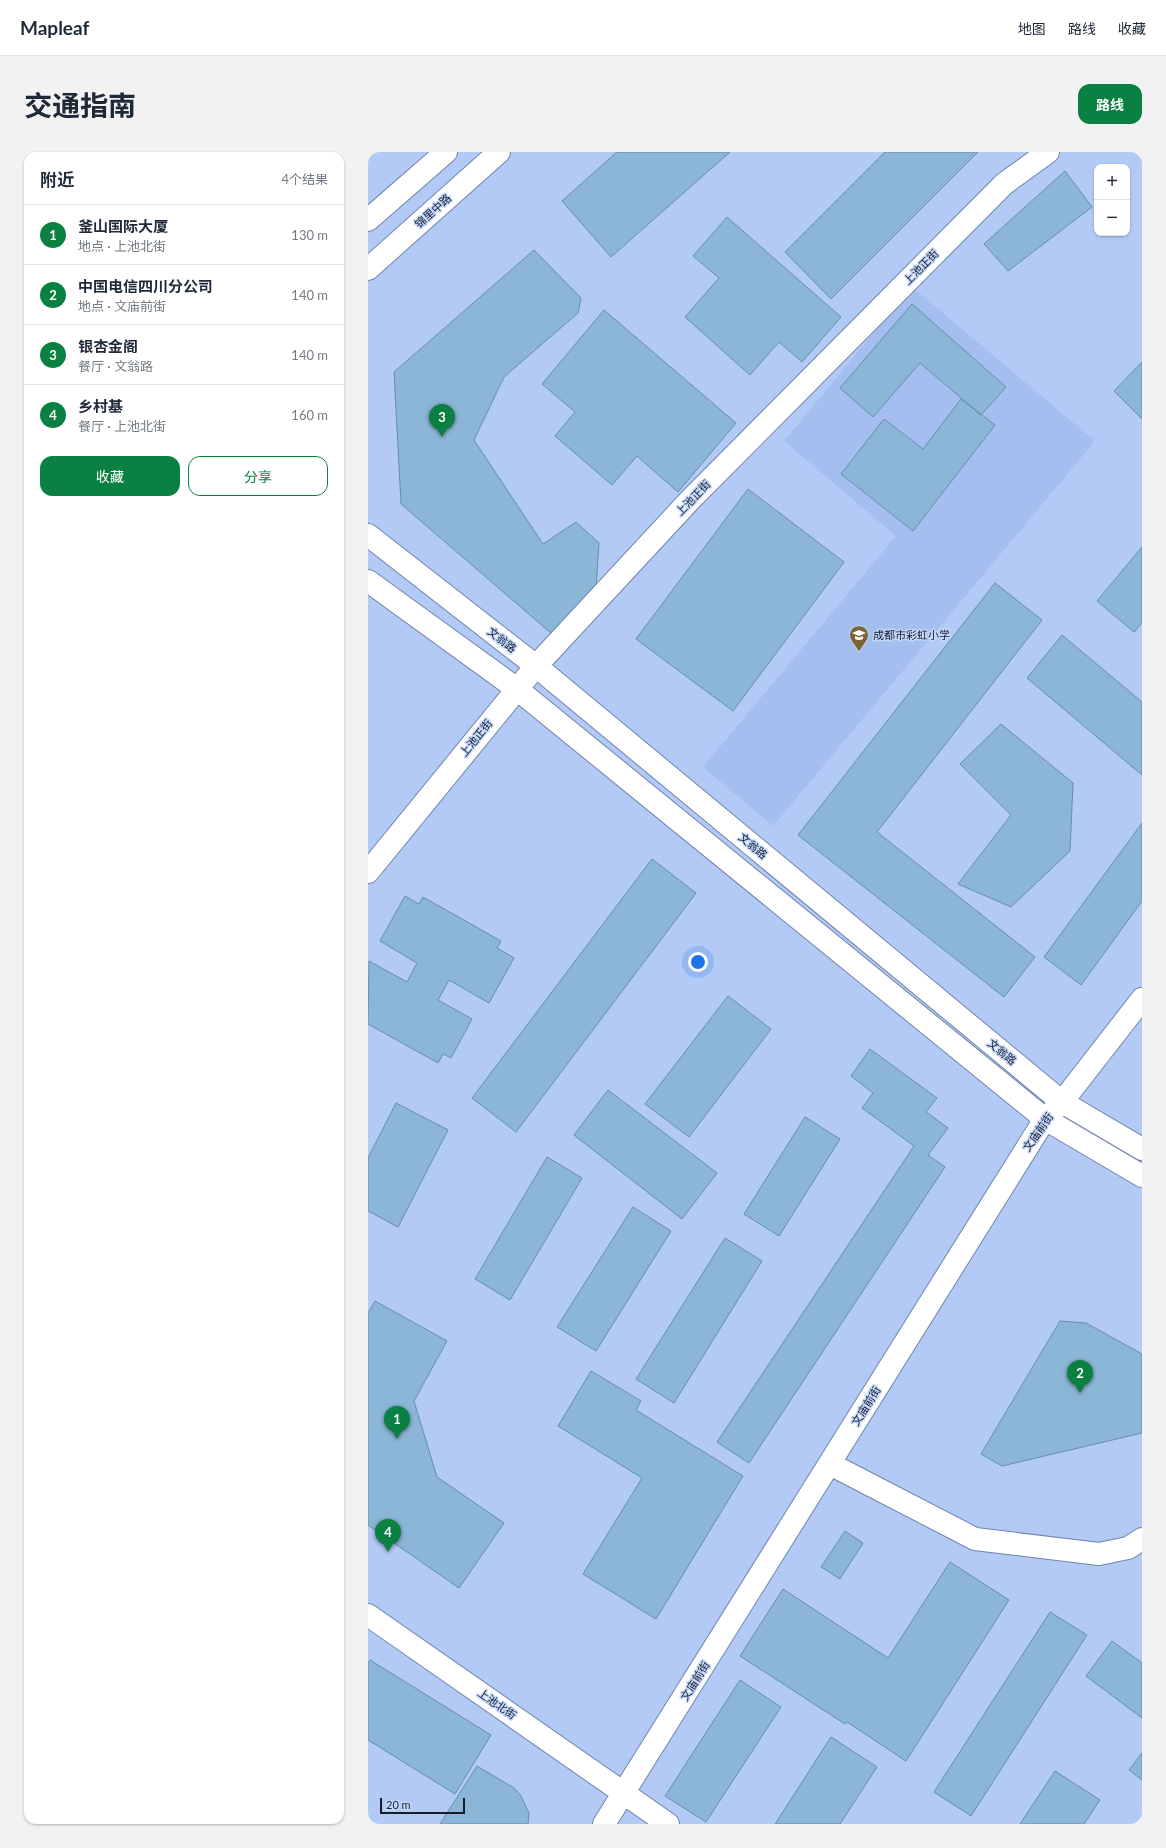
<!DOCTYPE html>
<html lang="zh">
<head>
<meta charset="utf-8">
<style>
  :root { --surface:#fff; --page:#f2f2f3; --text:#1f2937; --muted:#747a83; --line:#e0e1e3; --accent:#0b8043 }
  body { margin:0; font-family:Lato,"Noto Sans SC",sans-serif; background:var(--page); color:var(--text) }
  .controls { position:absolute; right:12px; top:12px; display:grid; overflow:hidden; border-radius:8px; box-shadow:0 1px 3px #0004 }
  .controls button { width:36px; height:36px; display:grid; place-items:center; padding:0; border:0; border-bottom:1px solid var(--line); background:var(--surface); color:var(--text); font:20px sans-serif }
  .scale { position:absolute; left:12px; bottom:10px; width:85px; box-sizing:border-box; padding-left:4px; border:2px solid #151d2d; border-top:0; font-size:11px; line-height:14px; white-space:nowrap; color:#151d2d; -webkit-text-stroke:3px #c3d7fa; paint-order:stroke }
  .you { position:absolute; left:330px; top:810px; width:14px; height:14px; margin:-10px; border:3px solid #fff; border-radius:50%; background:#1a73e8; box-shadow:0 0 0 6px #1a73e833 }
  .badge { display:grid; place-items:center; width:26px; height:26px; border-radius:50%; background:var(--accent); color:#fff; font-size:13px; font-weight:700 }
  .pin { position:absolute; translate:-50% -33px; filter:drop-shadow(0 1px 2px #0008) }
  .pin::after { content:''; position:absolute; top:21px; width:14px; height:12px; background:inherit; clip-path:polygon(0 0,100% 0,50% 100%) }
  .list { margin:0; padding:0; list-style:none }
  h2 { display:flex; justify-content:space-between; align-items:center; height:52px; margin:0; padding:0 16px; font-size:17px }
  h2 small { font-size:13px; font-weight:400; color:var(--muted) }
  .list li { display:grid; grid-template-columns:26px 1fr auto; gap:12px; align-items:center; box-sizing:border-box; height:60px; padding:0 16px; border-top:1px solid var(--line) }
  .list b { display:block; font-size:15px; white-space:nowrap }
  .list p { margin:0; font-size:13px; white-space:nowrap; color:var(--muted) }
  .list em { font-size:13px; font-style:normal; color:var(--muted) }
  .actions { display:flex; gap:8px; padding:12px 16px }
  .actions a { flex:1; padding:9px 0; border:1px solid var(--accent); border-radius:12px; text-align:center; font-size:14px; color:var(--accent) }
  .actions .main { background:var(--accent); color:#fff }
  .map { position:relative; flex:none; width:774px; height:1672px; overflow:hidden; border-radius:12px }
  header { display:flex; align-items:center; gap:24px; box-sizing:border-box; height:56px; padding:0 20px; background:var(--surface); border-bottom:1px solid var(--line) }
  header strong { font-size:19px }
  nav { display:flex; gap:22px; margin-inline-start:auto; font-size:14px }
  .intro { display:flex; align-items:center; justify-content:space-between; box-sizing:border-box; height:96px; padding:0 24px }
  h1 { margin:0; font-size:28px }
  .button { padding:10px 18px; border-radius:12px; background:var(--accent); color:#fff; font-size:14px; font-weight:700 }
  main { display:flex; gap:24px; padding:0 24px }
  aside { flex:1; background:var(--surface); border-radius:12px; box-shadow:0 1px 3px #0004 }
  .map>svg:first-child { display:block }
</style>
</head>
<body>
<header>
<strong>Mapleaf</strong>
<nav><a>地图</a><a>路线</a><a>收藏</a></nav>
</header>
<div class="intro"><h1>交通指南</h1><a class="button">路线</a></div>
<main>
<aside>
<h2>附近<small>4个结果</small></h2>
<ul class="list">
<li><span class="badge">1</span><div><b>釜山国际大厦</b><p>地点 · 上池北街</p></div><em>130 m</em></li>
<li><span class="badge">2</span><div><b>中国电信四川分公司</b><p>地点 · 文庙前街</p></div><em>140 m</em></li>
<li><span class="badge">3</span><div><b>银杏金阁</b><p>餐厅 · 文翁路</p></div><em>140 m</em></li>
<li><span class="badge">4</span><div><b>乡村基</b><p>餐厅 · 上池北街</p></div><em>160 m</em></li>
</ul>
<div class="actions"><a class="main">收藏</a><a>分享</a></div>
</aside>
<div class="map">
<svg width="774" height="1672" viewBox="0 0 774 1672">
  <rect width="100%" height="100%" fill="#b2caf5"/>
  <path fill="#a3beef" d="M 544,135 L 727,289 L 405,674 L 335,615 L 528,384 L 416,289 Z"/>
  <path fill="#8cb6d7" stroke="#658ead" d="M 249,0 L 362,0 L 243,105 L 194,49 Z
    M 517,0 L 610,0 L 463,147 L 417,100 Z
    M 697,19 L 724,55 L 640,119 L 616,92 Z
    M 359,65 L 473,165 L 434,210 L 411,190 L 382,223 L 317,165 L 351,126 L 325,104 Z
    M 166,98 L 213,146 L 210,161 L 136,225 L 106,288 L 175,392 L 208,370 L 231,391 L 228,437 L 184,482 L 33,352 L 26,220 Z
    M 544,152 L 638,235 L 613,263 L 552,211 L 505,265 L 472,236 Z
    M 236,158 L 368,271 L 310,340 L 269,304 L 244,333 L 187,284 L 207,260 L 174,232 Z
    M 774,210 L 774,267 L 746,239 Z
    M 593,247 L 627,273 L 545,379 L 473,322 L 516,267 L 555,297 Z
    M 380,337 L 476,410 L 365,559 L 268,487 Z
    M 774,395 L 774,471 L 766,480 L 729,449 Z
    M 627,431 L 674,468 L 509,680 L 667,805 L 636,845 L 430,683 Z
    M 694,483 L 774,550 L 774,623 L 659,526 Z
    M 633,572 L 705,631 L 702,699 L 643,755 L 590,732 L 643,663 L 592,612 Z
    M 774,671 L 774,749 L 713,833 L 676,805 Z
    M 284,707 L 328,741 L 148,980 L 104,946 Z
    M 37,744 L 51,752 L 55,745 L 133,789 L 129,796 L 146,806 L 121,851 L 81,828 L 70,848 L 104,867 L 83,906 L 75,902 L 70,911 L 0,872 L 1,809 L 39,830 L 49,811 L 12,789 Z
    M 360,844 L 403,877 L 321,985 L 277,952 Z
    M 502,897 L 569,946 L 558,960 L 580,976 L 560,1003 L 577,1015 L 381,1311 L 349,1290 L 546,994 L 494,956 L 505,941 L 483,924 Z
    M 240,938 L 349,1021 L 314,1067 L 206,983 Z
    M 28,951 L 80,978 L 30,1075 L 0,1059 L 0,1006 Z
    M 437,965 L 472,987 L 411,1084 L 376,1062 Z
    M 179,1005 L 214,1026 L 142,1148 L 107,1127 Z
    M 265,1055 L 303,1079 L 228,1199 L 189,1175 Z
    M 357,1086 L 394,1109 L 306,1251 L 268,1227 Z
    M 7,1149 L 79,1189 L 46,1249 L 69,1325 L 136,1371 L 91,1436 L 0,1373 L 0,1161 Z
    M 692,1169 L 718,1171 L 774,1202 L 774,1281 L 634,1314 L 613,1302 Z
    M 223,1219 L 273,1249 L 268,1258 L 375,1324 L 288,1467 L 215,1422 L 274,1326 L 190,1274 Z
    M 477,1379 L 495,1391 L 472,1427 L 453,1415 Z
    M 582,1410 L 641,1448 L 538,1609 L 479,1570 L 477,1572 L 372,1504 L 415,1437 L 520,1506 Z
    M 682,1460 L 719,1483 L 603,1664 L 566,1640 Z
    M 744,1489 L 774,1511 L 774,1566 L 718,1524 Z
    M 2,1508 L 123,1583 L 87,1642 L 0,1588 L 0,1511 Z
    M 372,1528 L 413,1555 L 338,1670 L 297,1644 Z
    M 463,1585 L 509,1615 L 472,1672 L 407,1672 Z
    M 774,1601 L 774,1628 L 761,1618 Z
    M 109,1614 L 146,1636 L 153,1644 L 161,1661 L 160,1672 L 72,1672 Z
    M 687,1619 L 732,1648 L 716,1672 L 652,1672 Z"/>
  <g fill="none" stroke-linecap="round" stroke-linejoin="round">
    <defs>
      <path id="minor" d="M 0,720 L 168,514 L 322,348 L 636,32 L 680,0
        M 462,1312 L 607,1387 L 731,1402 L 760,1396 L 774,1387
        M 0,1463 L 300,1672
        M 236,1672 L 677,967 L 694,950 L 774,847"/>
      <path id="major" d="M 0,68 L 78,0
        M 0,117 L 131,0
        M 0,383 L 168,514 L 694,950 L 774,997
        M 0,429 L 149,537 L 677,967 L 774,1024"/>
    </defs>
    <use href="#minor" stroke="#6f85ad" stroke-width="24"/>
    <use href="#major" stroke="#6f85ad" stroke-width="24"/>
    <use href="#minor" stroke="#fff" stroke-width="22"/>
    <use href="#major" stroke="#fff" stroke-width="22"/>
  </g>
  <defs>
    <symbol id="school-pin" viewBox="-11 -11 22 30"><path d="M0 17L-7.5 6A9.5 9.5 0 1 1 7.5 6Z" fill="#7c6334" stroke="#c3d7fa"/><path d="M0-5L7-2L0 1L-7-2ZM-4 1L0 2.5L4 1V4Q0 6-4 4Z" fill="#fff"/></symbol>
  </defs>
  <g fill-rule="evenodd">
    <use href="#school-pin" x="480" y="472" width="22" height="30"/>
  </g>
  <g text-anchor="middle" stroke-width="3" stroke-linejoin="round" paint-order="stroke">
    <g font-size="11" fill="#151d2d" stroke="#c3d7fa">
      <text transform="translate(65 59) rotate(-42)" y="4">锦里中路</text>
      <text transform="translate(553 115) rotate(-45)" y="4">上池正街</text>
      <text transform="translate(325 346) rotate(-46)" y="4">上池正街</text>
      <text transform="translate(134 488) rotate(38)" y="4">文翁路</text>
      <text transform="translate(108 586) rotate(-51)" y="4">上池正街</text>
      <text transform="translate(385 694) rotate(40)" y="4">文翁路</text>
      <text transform="translate(634 900) rotate(40)" y="4">文翁路</text>
      <text transform="translate(670 980) rotate(-55)" y="4">文庙前街</text>
      <text transform="translate(498 1254) rotate(-58)" y="4">文庙前街</text>
      <text transform="translate(327 1529) rotate(-58)" y="4">文庙前街</text>
      <text transform="translate(129 1552) rotate(35)" y="4">上池北街</text>
    </g>
    <g font-size="11" fill="#151d2d" stroke="#c3d7fa" text-anchor="start">
      <text x="505" y="487">成都市彩虹小学</text>
    </g>
  </g>
</svg>
<div class="controls">
<button>+</button>
<button>−</button>
</div>
<div class="scale">20 m</div>
<div class="you"></div>
<div class="pin badge" style="left:29px;top:1287px">1</div>
<div class="pin badge" style="left:712px;top:1241px">2</div>
<div class="pin badge" style="left:74px;top:285px">3</div>
<div class="pin badge" style="left:20px;top:1400px">4</div>
</div>
</main>
</body>
</html>
